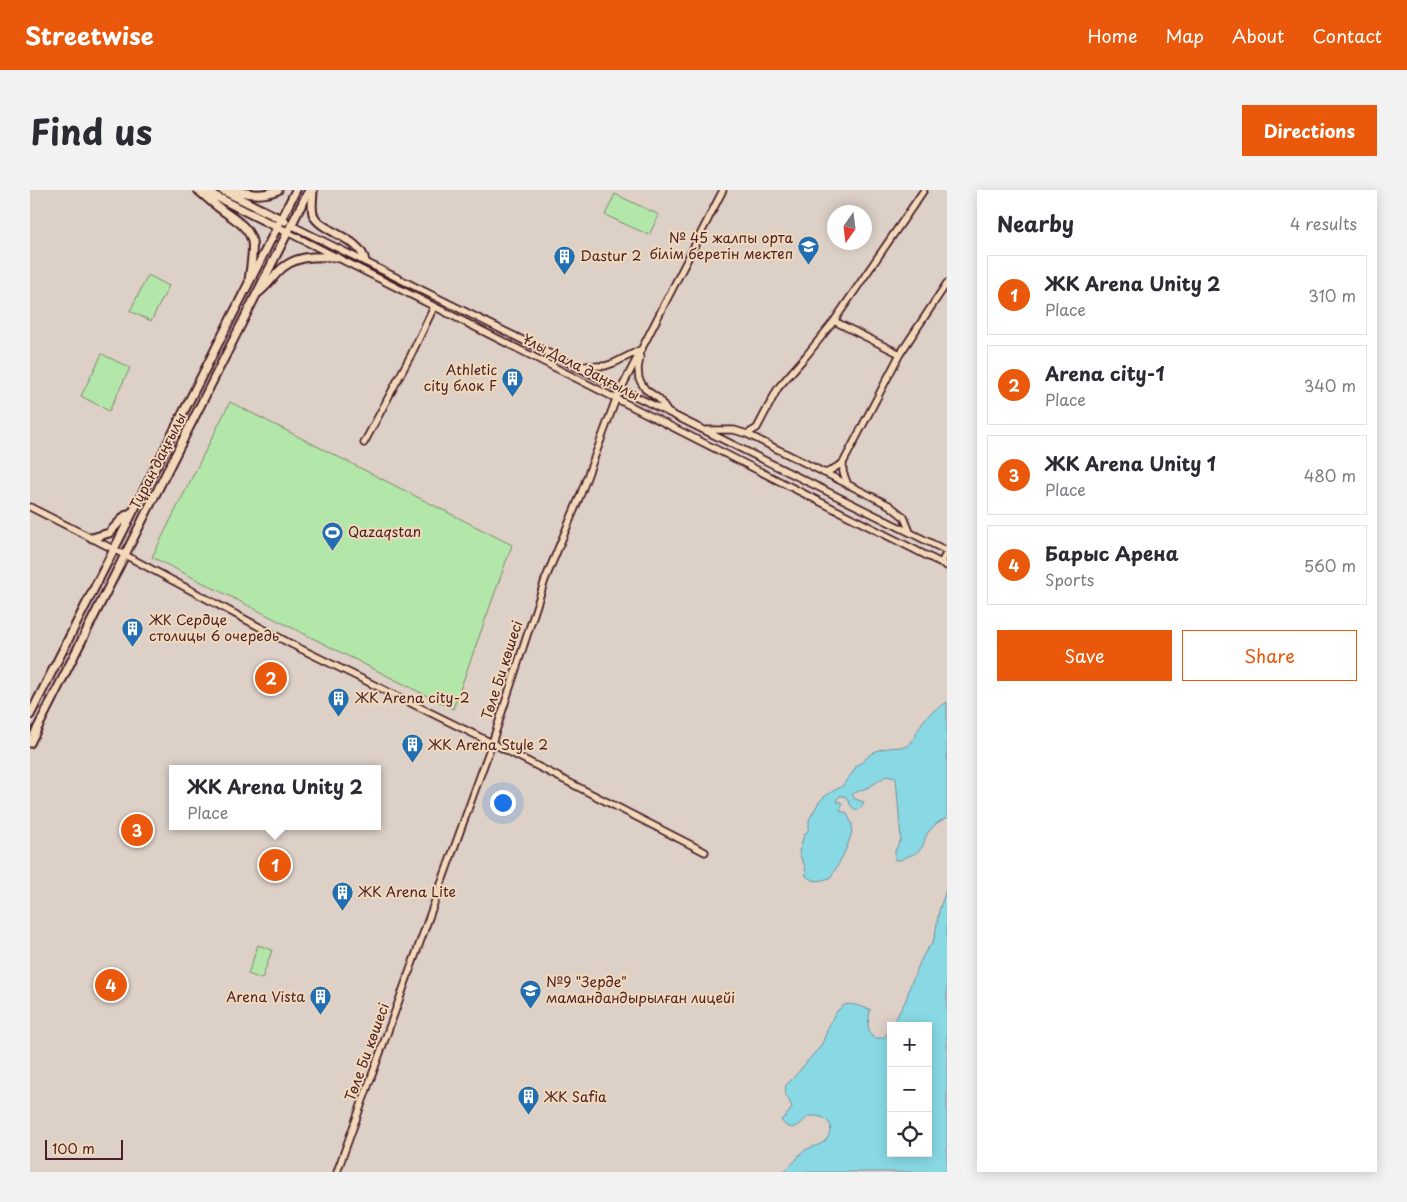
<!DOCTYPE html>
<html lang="en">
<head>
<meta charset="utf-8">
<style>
  :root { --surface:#fff; --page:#f2f2f3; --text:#2b2b33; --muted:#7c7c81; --line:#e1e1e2; --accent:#ea580c }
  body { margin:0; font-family:"Playpen Sans",sans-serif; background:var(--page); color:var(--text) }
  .controls { position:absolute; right:15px; bottom:15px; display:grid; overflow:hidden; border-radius:0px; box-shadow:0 2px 12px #0003 }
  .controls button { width:45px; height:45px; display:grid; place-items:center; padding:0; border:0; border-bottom:1px solid var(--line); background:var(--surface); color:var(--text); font:25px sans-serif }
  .compass { position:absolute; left:797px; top:15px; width:45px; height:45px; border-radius:50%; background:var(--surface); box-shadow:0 2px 12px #0003; rotate:194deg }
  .scale { position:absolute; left:15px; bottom:12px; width:78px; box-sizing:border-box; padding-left:5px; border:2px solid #4a1f2b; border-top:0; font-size:14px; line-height:18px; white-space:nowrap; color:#4a1f2b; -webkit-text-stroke:4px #f1d9b9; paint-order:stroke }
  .you { position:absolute; left:472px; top:612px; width:18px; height:18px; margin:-12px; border:4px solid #fff; border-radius:50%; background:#1a73e8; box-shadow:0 0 0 8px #1a73e833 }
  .badge { display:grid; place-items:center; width:32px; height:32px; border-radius:50%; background:var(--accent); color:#fff; font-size:16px; font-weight:700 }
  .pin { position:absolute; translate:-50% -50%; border:2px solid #fff; box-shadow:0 1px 5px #0006 }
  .popup { position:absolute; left:139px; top:575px; width:212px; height:65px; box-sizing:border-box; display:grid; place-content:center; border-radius:0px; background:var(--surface); filter:drop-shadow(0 1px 4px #0005); font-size:16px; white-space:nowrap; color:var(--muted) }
  .popup b { font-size:19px; color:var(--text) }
  .popup::after { content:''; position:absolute; left:50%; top:100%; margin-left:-10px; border:10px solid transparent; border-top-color:var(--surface) }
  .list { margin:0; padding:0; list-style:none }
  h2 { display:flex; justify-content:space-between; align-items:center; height:65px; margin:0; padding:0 20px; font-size:21px }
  h2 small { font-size:16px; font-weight:400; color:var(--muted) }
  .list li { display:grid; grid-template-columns:32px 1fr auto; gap:15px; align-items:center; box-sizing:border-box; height:80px; margin:0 10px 10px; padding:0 10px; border:1px solid var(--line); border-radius:0px }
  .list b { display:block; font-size:19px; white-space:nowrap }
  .list p { margin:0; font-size:16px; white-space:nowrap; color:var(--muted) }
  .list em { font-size:16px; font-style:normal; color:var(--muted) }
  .actions { display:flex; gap:10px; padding:15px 20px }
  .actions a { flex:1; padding:11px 0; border:1px solid var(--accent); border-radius:0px; text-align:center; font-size:18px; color:var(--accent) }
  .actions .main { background:var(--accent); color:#fff }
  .icon { flex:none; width:28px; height:28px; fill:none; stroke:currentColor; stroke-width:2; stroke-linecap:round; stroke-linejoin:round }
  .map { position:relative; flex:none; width:917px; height:982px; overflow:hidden; border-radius:0px }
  header { display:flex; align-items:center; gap:30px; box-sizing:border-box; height:70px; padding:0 25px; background:var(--accent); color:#fff }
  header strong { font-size:24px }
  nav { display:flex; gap:28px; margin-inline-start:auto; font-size:18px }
  .intro { display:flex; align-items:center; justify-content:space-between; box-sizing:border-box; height:120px; padding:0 30px }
  h1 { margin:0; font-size:35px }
  .button { padding:12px 22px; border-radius:0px; background:var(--accent); color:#fff; font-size:18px; font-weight:700 }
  main { display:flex; gap:30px; padding:0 30px }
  aside { flex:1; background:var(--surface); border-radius:0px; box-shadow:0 2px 12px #0003 }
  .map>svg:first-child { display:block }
</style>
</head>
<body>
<header>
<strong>Streetwise</strong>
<nav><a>Home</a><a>Map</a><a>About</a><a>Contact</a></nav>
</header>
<div class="intro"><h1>Find us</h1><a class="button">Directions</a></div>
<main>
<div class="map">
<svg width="917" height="982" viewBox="0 0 917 982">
  <rect width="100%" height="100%" fill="#dcd0c7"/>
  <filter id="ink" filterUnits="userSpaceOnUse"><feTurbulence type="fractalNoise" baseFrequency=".02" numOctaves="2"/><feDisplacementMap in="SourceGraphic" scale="10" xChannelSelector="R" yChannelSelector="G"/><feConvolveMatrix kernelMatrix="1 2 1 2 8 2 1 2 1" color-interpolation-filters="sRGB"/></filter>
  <g filter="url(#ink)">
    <path fill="#b2e7a9" stroke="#7e836a" d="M 585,4 L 629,25 L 619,45 L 575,25 Z
      M 118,85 L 139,96 L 121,131 L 100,121 Z
      M 72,164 L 100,178 L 79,221 L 51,206 Z
      M 200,212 L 482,355 L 423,519 L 122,367 Z
      M 228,755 L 242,760 L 232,789 L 218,784 Z"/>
    <path fill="#89d9e5" stroke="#708f9b" d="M 917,512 L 917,628 C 908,631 901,637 896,646 C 895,649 894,654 892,657 C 889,662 884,664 879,666 C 873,668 872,671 865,670 L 865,661 L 871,649 L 866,588 L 856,586 L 839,597 L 822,604 L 825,609 L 834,612 L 831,618 L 826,620 L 822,617 L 815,606 L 810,606 L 807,609 L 807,612 L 811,612 L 812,615 L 810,621 L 817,623 C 818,627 821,631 822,635 C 824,647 807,678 800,688 C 789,691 785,693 776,686 L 775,676 L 771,668 L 769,662 L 774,645 L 779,639 L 779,630 L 789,612 L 795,606 L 812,596 L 823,582 L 827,575 C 835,572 838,564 846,561 C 855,557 868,558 878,556 C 886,548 888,537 895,529 C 900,522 910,517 917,512 Z
      M 917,697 L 917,982 L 755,982 C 759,976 761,975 766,970 C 768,968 769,965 770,964 C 783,952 798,960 801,936 C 795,926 790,926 778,926 C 770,936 760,944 751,930 L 756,926 L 762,918 L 759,910 L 755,904 L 756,895 C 766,886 773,876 782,866 C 784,863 788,860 790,857 C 798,844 799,825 813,816 C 820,811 832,818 840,819 L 838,836 L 841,846 L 846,848 L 853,848 L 861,839 L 861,963 L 898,963 L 898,836 L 862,836 L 876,810 L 880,796 L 891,770 L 897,759 L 902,754 L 905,745 L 909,721 Z"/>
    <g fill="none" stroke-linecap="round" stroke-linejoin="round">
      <defs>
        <path id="minor" d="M 261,35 L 917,361
          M 257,42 L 917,376
          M 804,131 L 870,164 L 813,273
          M 870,164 L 917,93
          M 610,167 L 608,179 L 609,189 L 615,199 L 629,209 L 637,221
          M 548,176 L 575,176 L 584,173 L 612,159
          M 677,240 L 704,240 L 717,244 L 727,238 L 748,198 L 776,166 L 804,131 L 894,0
          M 717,244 L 859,315 L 874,327 L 880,342
          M 334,253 L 381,165 L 404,117
          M 794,283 L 798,282 L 813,273 L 813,282 L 818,295
          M 0,317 L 95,365 L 263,455 L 462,553 L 675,662
          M 911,373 L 917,362
          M 307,982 L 462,553 L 515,390 L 550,306 L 586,209 L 693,0"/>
        <path id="major" d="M 168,0 C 176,7 184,14 192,20 C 204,29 218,36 222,51 C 224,62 220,80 219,91
          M 173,0 L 257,42
          M 192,0 L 255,31
          M 203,0 C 219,4 232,7 248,0
          M 283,0 C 283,7 281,17 283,24 C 289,42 331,47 335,71
          M 228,103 C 236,97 241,90 247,83 C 263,65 285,66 306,67
          M 62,348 L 79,343 L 95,326 L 102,322
          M 0,525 L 266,0
          M 0,553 L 279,0"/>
      </defs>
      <use href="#minor" stroke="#4a1f2b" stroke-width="9"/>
      <use href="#major" stroke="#4a1f2b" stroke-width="11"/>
      <use href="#minor" stroke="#f1d9b9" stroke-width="5.5"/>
      <use href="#major" stroke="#f1d9b9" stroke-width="7"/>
    </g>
  </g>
  <defs>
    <symbol id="school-pin" viewBox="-11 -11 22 30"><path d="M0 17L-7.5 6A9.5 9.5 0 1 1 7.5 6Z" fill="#1f6fb2" stroke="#f1d9b9"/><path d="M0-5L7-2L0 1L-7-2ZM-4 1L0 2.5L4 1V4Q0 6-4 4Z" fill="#fff"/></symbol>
    <symbol id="building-pin" viewBox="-11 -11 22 30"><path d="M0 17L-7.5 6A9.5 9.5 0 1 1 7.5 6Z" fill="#1f6fb2" stroke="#f1d9b9"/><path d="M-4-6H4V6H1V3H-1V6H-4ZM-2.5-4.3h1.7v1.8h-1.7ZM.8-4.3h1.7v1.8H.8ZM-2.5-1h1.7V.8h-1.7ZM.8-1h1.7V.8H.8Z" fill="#fff"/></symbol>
    <symbol id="stadium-pin" viewBox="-11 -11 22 30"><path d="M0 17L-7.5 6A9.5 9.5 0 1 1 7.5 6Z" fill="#1f6fb2" stroke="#f1d9b9"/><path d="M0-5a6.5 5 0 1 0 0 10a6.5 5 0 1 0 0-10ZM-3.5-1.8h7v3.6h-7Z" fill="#fff"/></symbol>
  </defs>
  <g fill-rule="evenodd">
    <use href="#school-pin" x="766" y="44" width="25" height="34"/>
    <use href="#building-pin" x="522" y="54" width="25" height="34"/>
    <use href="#building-pin" x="470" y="176" width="25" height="34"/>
    <use href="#stadium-pin" x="290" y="330" width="25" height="34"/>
    <use href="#building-pin" x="90" y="426" width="25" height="34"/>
    <use href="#building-pin" x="296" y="496" width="25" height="34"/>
    <use href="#building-pin" x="370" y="542" width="25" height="34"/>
    <use href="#building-pin" x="300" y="690" width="25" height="34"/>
    <use href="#school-pin" x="488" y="788" width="25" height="34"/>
    <use href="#building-pin" x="278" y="794" width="25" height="34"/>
    <use href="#building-pin" x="486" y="894" width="25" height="34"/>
  </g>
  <g text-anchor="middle" stroke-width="4" stroke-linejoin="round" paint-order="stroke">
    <g font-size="14" fill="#4a1f2b" stroke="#f1d9b9" text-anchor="start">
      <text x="763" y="53" text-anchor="end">№ 45 жалпы орта<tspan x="763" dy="16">білім беретін мектеп</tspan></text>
      <text x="550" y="71">Dastur 2</text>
      <text x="467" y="185" text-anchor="end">Athletic<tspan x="467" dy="16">city блок F</tspan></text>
      <text x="318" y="347">Qazaqstan</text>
      <text x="119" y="435">ЖК Сердце<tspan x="119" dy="16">столицы 6 очередь</tspan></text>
      <text x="325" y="513">ЖК Arena city-2</text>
      <text x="398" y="560">ЖК Arena Style 2</text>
      <text x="328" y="707">ЖК Arena Lite</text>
      <text x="516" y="797">№9 "Зерде"<tspan x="516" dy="16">мамандандырылған лицейі</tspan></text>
      <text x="275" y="812" text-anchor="end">Arena Vista</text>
      <text x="514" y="912">ЖК Safia</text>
    </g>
    <g font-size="14" fill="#4a1f2b" stroke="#f1d9b9">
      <text transform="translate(551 177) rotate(27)" y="5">Ұлы Дала даңғылы</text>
      <text transform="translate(128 271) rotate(-63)" y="5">Тұран даңғылы</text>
      <text transform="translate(472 480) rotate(-72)" y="5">Төле Би көшесі</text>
      <text transform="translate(337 862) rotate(-70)" y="5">Төле Би көшесі</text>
    </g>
  </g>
</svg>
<div class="controls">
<button>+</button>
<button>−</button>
<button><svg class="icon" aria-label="locate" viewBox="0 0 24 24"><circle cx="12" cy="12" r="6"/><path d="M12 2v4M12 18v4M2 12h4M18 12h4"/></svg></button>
</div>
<svg class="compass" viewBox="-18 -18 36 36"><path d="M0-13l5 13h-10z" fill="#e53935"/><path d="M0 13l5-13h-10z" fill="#7c7c81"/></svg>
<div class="scale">100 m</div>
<div class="you"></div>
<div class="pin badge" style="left:245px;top:675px">1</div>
<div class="popup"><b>ЖК Arena Unity 2</b>Place</div>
<div class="pin badge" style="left:241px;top:488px">2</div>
<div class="pin badge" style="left:107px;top:640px">3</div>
<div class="pin badge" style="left:81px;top:795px">4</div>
</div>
<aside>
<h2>Nearby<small>4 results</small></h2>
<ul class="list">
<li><span class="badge">1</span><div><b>ЖК Arena Unity 2</b><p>Place</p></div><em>310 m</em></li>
<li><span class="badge">2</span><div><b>Arena city-1</b><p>Place</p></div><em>340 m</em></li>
<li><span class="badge">3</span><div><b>ЖК Arena Unity 1</b><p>Place</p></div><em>480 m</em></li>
<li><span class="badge">4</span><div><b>Барыс Арена</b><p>Sports</p></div><em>560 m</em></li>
</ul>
<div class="actions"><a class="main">Save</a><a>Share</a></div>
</aside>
</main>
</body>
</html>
